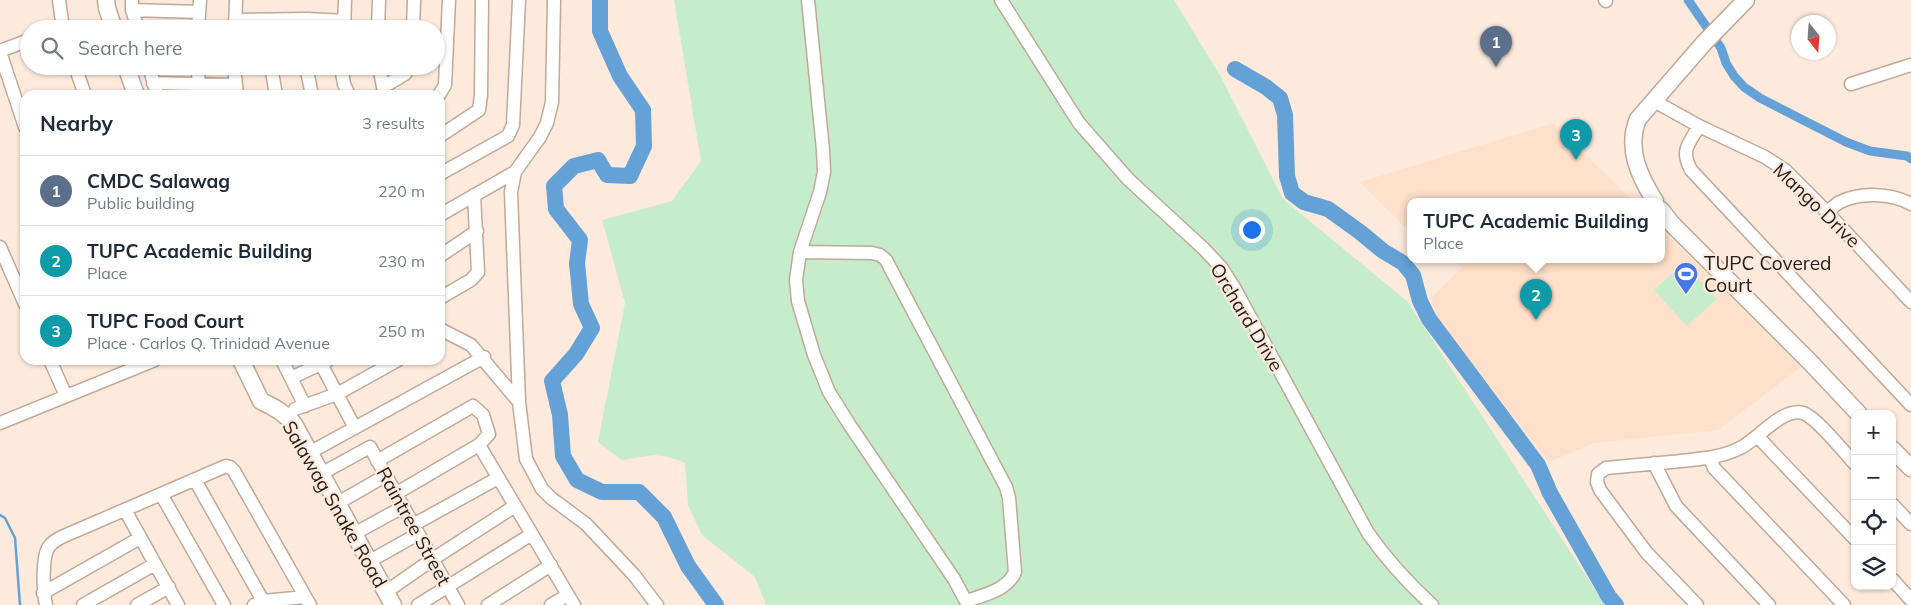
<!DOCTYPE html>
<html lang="en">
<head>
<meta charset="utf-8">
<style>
  :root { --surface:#fff; --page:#f2f2f3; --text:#1f2937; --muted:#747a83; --line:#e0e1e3; --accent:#7c3aed }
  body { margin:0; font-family:Mulish,sans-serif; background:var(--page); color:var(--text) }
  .controls { position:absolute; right:15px; bottom:15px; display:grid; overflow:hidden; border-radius:10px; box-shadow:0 1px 4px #0004 }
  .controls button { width:45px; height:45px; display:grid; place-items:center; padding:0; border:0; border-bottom:1px solid var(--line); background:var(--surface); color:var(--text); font:25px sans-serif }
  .compass { position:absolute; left:1791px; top:15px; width:45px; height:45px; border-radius:50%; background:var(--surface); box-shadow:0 1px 4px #0004; rotate:163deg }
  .you { position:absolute; left:1251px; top:229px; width:18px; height:18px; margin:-12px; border:4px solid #fff; border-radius:50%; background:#1a73e8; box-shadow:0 0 0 8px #1a73e833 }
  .badge { display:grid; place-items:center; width:32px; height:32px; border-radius:50%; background:var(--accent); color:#fff; font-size:16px; font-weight:700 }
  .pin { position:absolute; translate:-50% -41px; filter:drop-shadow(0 1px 2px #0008) }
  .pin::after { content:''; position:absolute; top:26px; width:18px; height:15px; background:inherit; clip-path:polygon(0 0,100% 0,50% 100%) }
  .popup { position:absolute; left:1407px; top:198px; width:258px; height:65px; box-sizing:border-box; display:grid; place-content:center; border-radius:10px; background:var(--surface); filter:drop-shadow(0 1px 4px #0005); font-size:16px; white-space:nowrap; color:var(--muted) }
  .popup b { font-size:19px; color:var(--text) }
  .popup::after { content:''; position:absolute; left:50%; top:100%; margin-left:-10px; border:10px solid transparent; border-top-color:var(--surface) }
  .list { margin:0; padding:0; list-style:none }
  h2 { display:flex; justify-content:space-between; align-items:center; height:65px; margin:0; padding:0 20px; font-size:21px }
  h2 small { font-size:16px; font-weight:400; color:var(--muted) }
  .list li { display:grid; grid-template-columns:32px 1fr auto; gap:15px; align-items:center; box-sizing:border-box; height:70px; padding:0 20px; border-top:1px solid var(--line) }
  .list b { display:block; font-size:19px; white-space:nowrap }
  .list p { margin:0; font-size:16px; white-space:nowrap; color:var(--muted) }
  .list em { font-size:16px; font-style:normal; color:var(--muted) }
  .icon { flex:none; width:28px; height:28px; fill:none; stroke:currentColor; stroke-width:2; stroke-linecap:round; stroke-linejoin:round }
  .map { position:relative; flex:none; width:1911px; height:605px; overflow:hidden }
  .search { position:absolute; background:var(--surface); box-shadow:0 1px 4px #0004; left:20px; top:20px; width:425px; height:55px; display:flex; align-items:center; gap:12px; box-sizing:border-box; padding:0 18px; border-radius:28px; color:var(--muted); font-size:19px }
  .panel { position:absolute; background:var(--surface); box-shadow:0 1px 4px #0004; left:20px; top:90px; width:425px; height:275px; border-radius:15px }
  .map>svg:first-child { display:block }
</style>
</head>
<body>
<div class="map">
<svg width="1911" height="605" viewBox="0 0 1911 605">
  <rect width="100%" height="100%" fill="#fdeadc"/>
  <path fill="#ffe0ca" d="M 1554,123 L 1633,201 L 1411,201 L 1411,231 L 1402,224 L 1360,182 Z
    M 1661,229 L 1801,367 L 1718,430 L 1595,443 L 1549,462 L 1435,316 L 1431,298 L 1462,267 L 1451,259 L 1661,259 Z"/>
  <path fill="#c5edcb" d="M 674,0 L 1174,0 L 1221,77 L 1283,199 L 1408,302 L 1605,605 L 766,605 L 755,577 L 702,535 L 688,505 L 685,463 C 660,451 648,456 622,460 L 598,442 L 625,303 L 602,220 L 672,201 L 701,161 Z
    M 1684,263 L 1717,299 L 1687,326 L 1654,290 Z"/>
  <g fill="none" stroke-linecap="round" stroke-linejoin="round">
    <path stroke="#64a1d6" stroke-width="2.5" d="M 0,515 L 5,518 L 15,538 L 20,605"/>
    <path stroke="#64a1d6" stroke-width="9" d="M 1688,0 L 1721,48 L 1726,63 L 1734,76 L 1744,87 L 1760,98 L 1846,142 L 1870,151 L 1907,156 L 1911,159"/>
    <path stroke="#64a1d6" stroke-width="16" d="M 600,0 L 600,31 L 620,76 L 643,110 L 644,146 L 630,176 L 607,175 L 598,160 L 574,166 L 554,186 L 556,209 L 580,240 L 577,263 L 581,304 L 592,328 L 576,354 L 552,381 L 560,415 L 563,456 L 577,480 L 602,492 L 639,492 L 664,517 L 688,566 L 716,605
      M 1235,69 L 1266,87 L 1280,98 L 1285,115 L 1287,176 L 1292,193 L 1304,202 L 1328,209 L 1360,232 L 1383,251 L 1403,263 L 1413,275 L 1420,301 L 1429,319 L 1538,465 L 1550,493 L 1609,597 L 1616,605"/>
    <defs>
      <path id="minor" d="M 59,0 L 63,29
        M 132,0 L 132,10 L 138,29
        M 554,0 L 552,102 L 547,123 L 540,137 L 515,172 L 511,192 L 519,402 L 526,459 L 542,489 L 551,498 L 586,524 L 634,575 L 657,605
        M 808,0 L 823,150 L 824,172 L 820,192 L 800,252 L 796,280 L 798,301 L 814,355 L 829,392 L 849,424 L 954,579 L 968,605
        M 1001,0 L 1079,123 L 1128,179 L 1204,249 L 1221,267 L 1235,289 L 1368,533 C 1387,560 1408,583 1432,605
        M 1605,0 L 1606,1
        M 132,10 L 199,12
        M 235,20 L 307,19 L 345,21
        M 198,29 L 200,0
        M 235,29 L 236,0
        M 344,29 L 345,0
        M 378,29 L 379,0
        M 413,29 L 414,0
        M 0,51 L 29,40
        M 0,52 L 25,127
        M 75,66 L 85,95
        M 149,66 L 157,95
        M 198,66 L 199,95
        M 234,66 L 237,95
        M 271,66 L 276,95
        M 306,66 L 312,95
        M 341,66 L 344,84 L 349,95
        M 379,66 L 383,87 L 388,95
        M 153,83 L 235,85
        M 1851,84 L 1911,65
        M 383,87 L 405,74 L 410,66
        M 439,95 L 445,85 L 449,0
        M 1654,101 L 1699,126 L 1765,157 L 1785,170 L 1827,212 L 1911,302
        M 1699,126 C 1689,144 1680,150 1691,170 L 1911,405
        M 440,136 L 479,110 L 481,95 L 482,0
        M 440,174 L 508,136 L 513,125 L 519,0
        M 1827,212 C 1831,209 1836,204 1840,202 C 1861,192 1891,193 1911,204
        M 440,215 L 515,172
        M 0,247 L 25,304
        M 800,252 L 872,253 L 880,255 L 886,260 L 1006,487 L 1009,498 L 1015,572 C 1008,590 983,595 967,601
        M 440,256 L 477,231
        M 440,298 L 471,280 L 478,272 L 474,195
        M 440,329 L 471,345 L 519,402
        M 50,360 L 66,396
        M 282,360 L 305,406
        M 319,360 L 355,428
        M 291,378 L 327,361
        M 295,409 L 337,394 L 398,360
        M 0,423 L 155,360
        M 1758,437 L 1855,539
        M 479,445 L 574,605
        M 318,448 L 484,357
        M 1710,458 L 1714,468 L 1844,605
        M 377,461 L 473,406 L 483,415 L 489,434 L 479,445 L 395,494
        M 1654,463 L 1676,506 L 1769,605
        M 328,470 L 370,447 L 458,605
        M 195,480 L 263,601
        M 161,494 L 224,605
        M 343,500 L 385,476
        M 1892,504 L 1911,524
        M 125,510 L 178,605
        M 413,525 L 498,478
        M 361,530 L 403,507
        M 377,557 L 418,534
        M 1892,579 L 1911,600
        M 393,587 L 433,559 L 515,506
        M 43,593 L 140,538
        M 46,605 C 43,592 42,559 48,548 C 52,542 57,539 64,536 L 226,466 L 230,467 L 234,471 L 310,605
        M 83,605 L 155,564
        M 137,605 L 169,587
        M 254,605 L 263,601 L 305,597
        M 418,605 L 532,534
        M 488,605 L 551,565
        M 551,605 L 568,595
        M 1697,605 L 1647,553 L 1600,490 L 1597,482 L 1598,474 L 1606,468 C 1627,466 1649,464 1671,462 C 1695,459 1720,459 1742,447 C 1759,438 1783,407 1803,413 C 1816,417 1844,452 1855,464"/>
      <path id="major" d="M 106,0 L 107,8 L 114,29
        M 126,66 L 136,95
        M 1655,201 C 1639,176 1626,148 1638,119 L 1704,43 L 1746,0
        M 1661,210 L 1672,224 L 1810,362 L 1859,414
        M 241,360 L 261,401 C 274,407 285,413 294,424 L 393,605
        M 1892,449 L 1911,468"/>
    </defs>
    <use href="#minor" stroke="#bfa999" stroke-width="15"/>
    <use href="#major" stroke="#bfa999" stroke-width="19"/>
    <use href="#minor" stroke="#fff" stroke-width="12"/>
    <use href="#major" stroke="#fff" stroke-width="16"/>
  </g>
  <defs>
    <symbol id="stadium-pin" viewBox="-11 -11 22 30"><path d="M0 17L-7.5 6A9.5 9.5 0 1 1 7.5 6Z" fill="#4778e9" stroke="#fdeadc"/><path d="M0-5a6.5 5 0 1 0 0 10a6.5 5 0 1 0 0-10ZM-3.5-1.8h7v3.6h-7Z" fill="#fff"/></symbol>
  </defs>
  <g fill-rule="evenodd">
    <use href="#stadium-pin" x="1672" y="260" width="28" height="38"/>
  </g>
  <g text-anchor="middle" stroke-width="4.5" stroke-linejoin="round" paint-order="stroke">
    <g font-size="19" fill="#231b15" stroke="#fdeadc">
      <text transform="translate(1817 205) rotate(44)" y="7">Mango Drive</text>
      <text transform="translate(1247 317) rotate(59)" y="7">Orchard Drive</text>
      <text transform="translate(335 504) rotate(60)" y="7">Salawag Snake Road</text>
      <text transform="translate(414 526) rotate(61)" y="7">Raintree Street</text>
    </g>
    <g font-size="19" fill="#231b15" stroke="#fdeadc" text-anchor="start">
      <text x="1704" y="270">TUPC Covered<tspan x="1704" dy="22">Court</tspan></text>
    </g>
  </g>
</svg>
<div class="controls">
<button>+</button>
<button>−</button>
<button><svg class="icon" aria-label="locate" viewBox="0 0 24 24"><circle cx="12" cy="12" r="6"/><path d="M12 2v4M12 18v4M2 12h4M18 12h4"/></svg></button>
<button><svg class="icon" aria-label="layers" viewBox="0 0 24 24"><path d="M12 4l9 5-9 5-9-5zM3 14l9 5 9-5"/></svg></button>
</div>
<svg class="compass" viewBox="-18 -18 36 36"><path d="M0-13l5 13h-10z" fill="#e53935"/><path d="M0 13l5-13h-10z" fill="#747a83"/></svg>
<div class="you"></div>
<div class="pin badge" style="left:1496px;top:67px;background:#5c6f8a">1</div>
<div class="pin badge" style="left:1536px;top:320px;background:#0f9aa8">2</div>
<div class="popup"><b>TUPC Academic Building</b>Place</div>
<div class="pin badge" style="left:1576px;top:160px;background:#0f9aa8">3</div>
<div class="search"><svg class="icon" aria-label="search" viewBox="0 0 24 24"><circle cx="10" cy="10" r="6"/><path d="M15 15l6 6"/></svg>Search here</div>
<section class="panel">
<h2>Nearby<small>3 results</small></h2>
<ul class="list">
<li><span class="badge" style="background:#5c6f8a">1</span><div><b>CMDC Salawag</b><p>Public building</p></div><em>220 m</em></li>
<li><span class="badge" style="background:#0f9aa8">2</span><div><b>TUPC Academic Building</b><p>Place</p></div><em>230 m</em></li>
<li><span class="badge" style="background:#0f9aa8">3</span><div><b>TUPC Food Court</b><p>Place · Carlos Q. Trinidad Avenue</p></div><em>250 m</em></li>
</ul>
</section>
</div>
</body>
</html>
